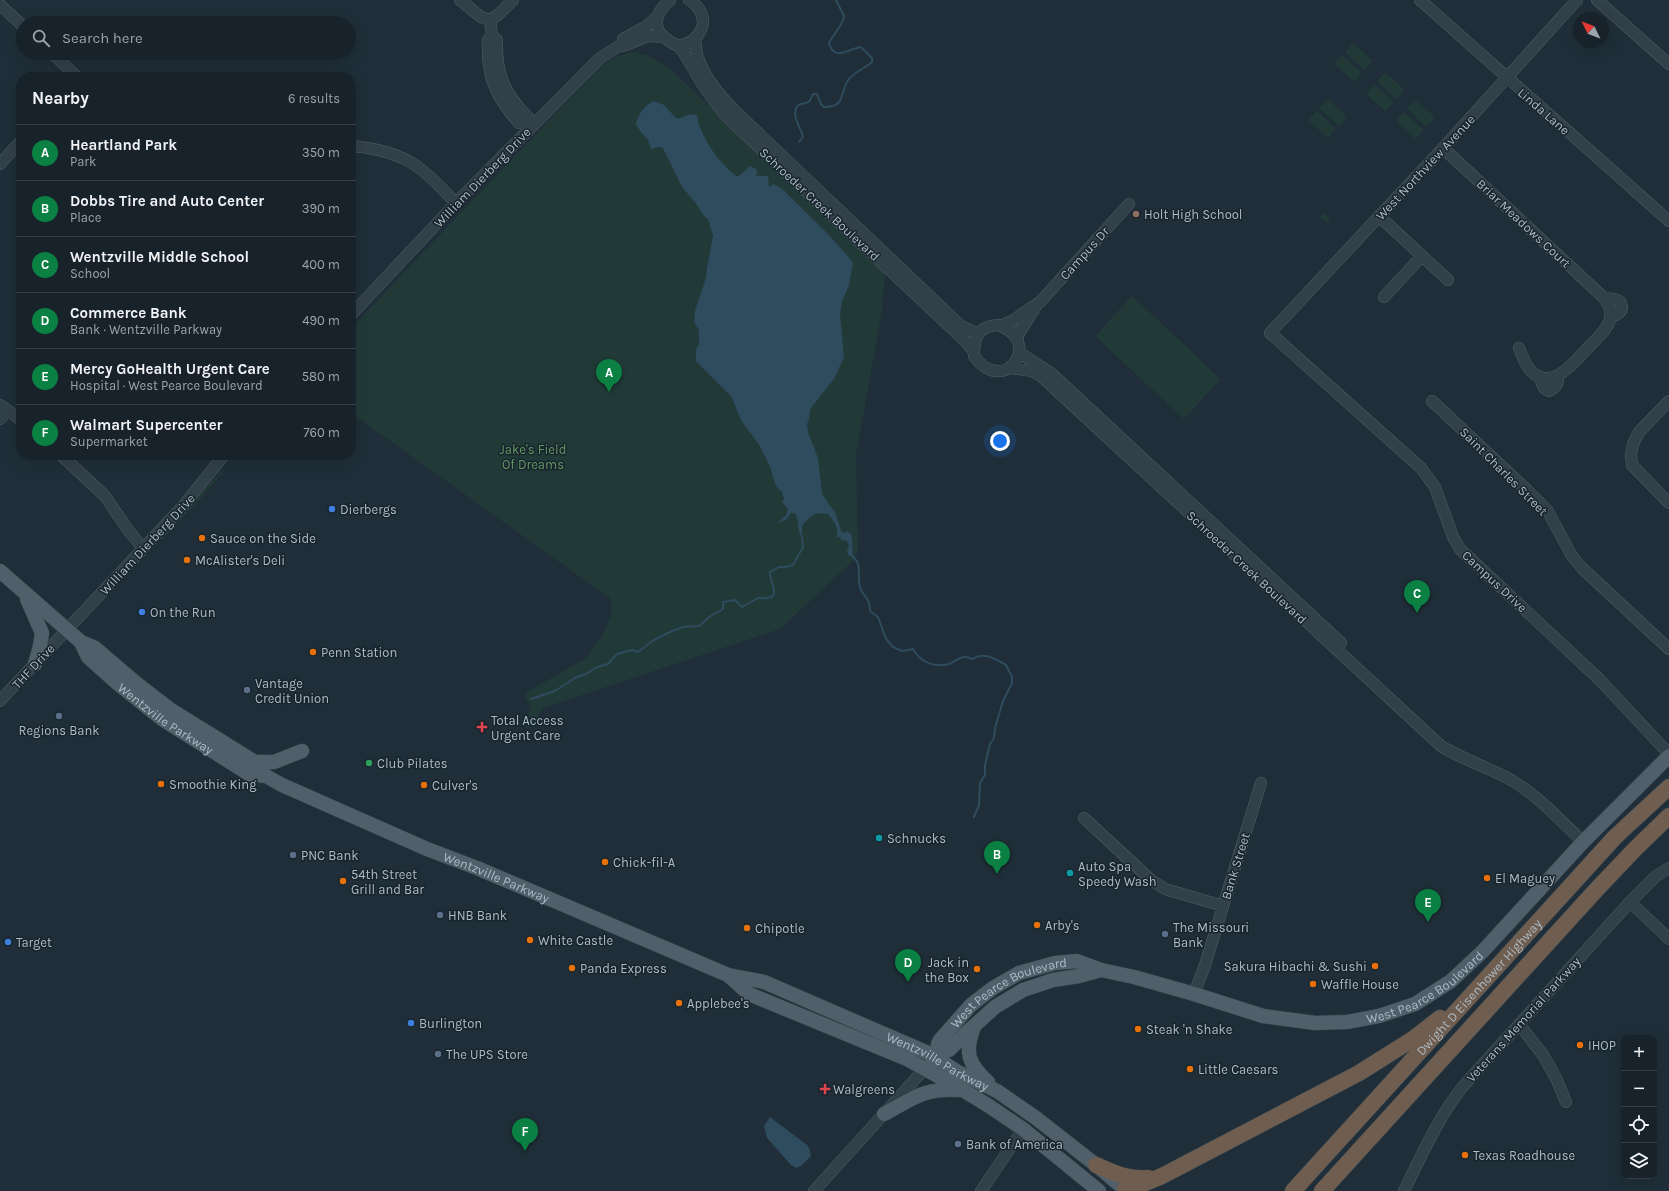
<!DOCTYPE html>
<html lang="en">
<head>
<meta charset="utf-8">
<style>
  :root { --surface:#17222a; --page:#242f36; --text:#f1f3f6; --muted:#9ea4a8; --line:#363f47; --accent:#0b8043 }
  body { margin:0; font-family:Karla,sans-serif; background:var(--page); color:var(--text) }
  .controls { position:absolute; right:12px; bottom:12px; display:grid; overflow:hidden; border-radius:8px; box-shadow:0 4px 16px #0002 }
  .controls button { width:36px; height:36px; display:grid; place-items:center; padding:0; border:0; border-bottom:1px solid var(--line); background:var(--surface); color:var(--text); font:20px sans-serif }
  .compass { position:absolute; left:1573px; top:12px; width:36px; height:36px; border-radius:50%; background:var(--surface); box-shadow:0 4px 16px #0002; rotate:313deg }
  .you { position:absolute; left:1000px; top:441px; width:14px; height:14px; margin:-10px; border:3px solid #fff; border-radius:50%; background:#1a73e8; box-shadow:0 0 0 6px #1a73e833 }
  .badge { display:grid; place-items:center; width:26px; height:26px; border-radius:50%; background:var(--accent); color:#fff; font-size:13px; font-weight:700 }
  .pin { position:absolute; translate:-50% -33px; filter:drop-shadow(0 1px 2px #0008) }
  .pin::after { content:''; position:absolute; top:21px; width:14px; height:12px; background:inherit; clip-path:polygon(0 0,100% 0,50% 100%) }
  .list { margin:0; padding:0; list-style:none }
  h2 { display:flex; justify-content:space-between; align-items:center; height:52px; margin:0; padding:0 16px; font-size:17px }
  h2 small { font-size:13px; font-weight:400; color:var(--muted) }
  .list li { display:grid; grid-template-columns:26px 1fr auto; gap:12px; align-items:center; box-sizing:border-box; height:56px; padding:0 16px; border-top:1px solid var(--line) }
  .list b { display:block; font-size:15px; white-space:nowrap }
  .list p { margin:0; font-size:13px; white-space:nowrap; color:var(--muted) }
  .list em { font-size:13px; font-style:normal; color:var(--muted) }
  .icon { flex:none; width:22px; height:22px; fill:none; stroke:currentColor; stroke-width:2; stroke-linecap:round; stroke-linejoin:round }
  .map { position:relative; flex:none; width:1669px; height:1191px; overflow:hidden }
  .search { position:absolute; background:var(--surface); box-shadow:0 4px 16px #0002; left:16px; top:16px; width:340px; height:44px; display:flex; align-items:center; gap:10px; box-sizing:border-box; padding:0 14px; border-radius:22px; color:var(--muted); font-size:15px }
  .panel { position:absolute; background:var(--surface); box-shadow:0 4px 16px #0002; left:16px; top:72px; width:340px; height:388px; border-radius:16px }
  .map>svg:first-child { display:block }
</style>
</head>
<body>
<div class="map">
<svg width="1669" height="1191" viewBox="0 0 1669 1191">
  <rect width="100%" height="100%" fill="#1f2e38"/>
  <path fill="#213a38" d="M 1353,43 L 1373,61 L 1364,70 L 1345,52 Z
    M 632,52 L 647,55 L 668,67 L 885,271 L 882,311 L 856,455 L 858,550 L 854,560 L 780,629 L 543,708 L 531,728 L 526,727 L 531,705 L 527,702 L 525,696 L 527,692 L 586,658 L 603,635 L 611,616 L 611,599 L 351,413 L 351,328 L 600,67 L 614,57 Z
    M 1342,55 L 1362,73 L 1354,82 L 1334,64 Z
    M 1385,72 L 1405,90 L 1396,99 L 1377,81 Z
    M 1374,84 L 1394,102 L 1385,111 L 1366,94 Z
    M 1328,99 L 1347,117 L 1339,126 L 1319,108 Z
    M 1415,100 L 1435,117 L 1426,127 L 1407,109 Z
    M 1317,111 L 1336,129 L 1328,138 L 1308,120 Z
    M 1404,112 L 1424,130 L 1415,139 L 1396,121 Z
    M 1322,214 L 1324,214 L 1330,219 L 1329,223 L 1328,224 L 1320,218 Z
    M 1132,296 L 1221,379 L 1184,419 L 1095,336 Z
    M 226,468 L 203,496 L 161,541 L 166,532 L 185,514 L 220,472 Z"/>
  <path fill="#2f4c5f" d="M 654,101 L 664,105 L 676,118 C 684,119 688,112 697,115 C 698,119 698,123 700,127 C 707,146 721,164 736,176 L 739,176 L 750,166 L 756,169 L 758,174 L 756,174 L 756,176 L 768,176 L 769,187 L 774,184 L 781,188 L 828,234 L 853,262 L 849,285 L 842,302 L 840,314 L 844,357 L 834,379 L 810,409 L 809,419 L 807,424 L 808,432 L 818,458 L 822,494 L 836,514 L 841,531 L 844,533 L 847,531 L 851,534 C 853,542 852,549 853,556 L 848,555 L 847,551 L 849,546 L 847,541 L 841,540 L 840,537 L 837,538 C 838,526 836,524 828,514 C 813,511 812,516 802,525 L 802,537 C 796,529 800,520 795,513 L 791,513 L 786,520 L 778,523 L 786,515 L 788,509 L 782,502 L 784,498 L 782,492 L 776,486 L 770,467 L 760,446 L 741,420 L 731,396 L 696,361 L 696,349 L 699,344 L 699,330 L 694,322 L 695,311 L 706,278 L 707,268 L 713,236 L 708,219 L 704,216 L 695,202 L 682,187 L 663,148 L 660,147 L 651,149 L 648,140 L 640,131 L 636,124 C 638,115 644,105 654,101 Z
    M 770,1117 L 807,1145 L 810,1150 L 811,1156 L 801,1166 L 796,1168 L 791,1165 L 767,1138 L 764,1126 Z"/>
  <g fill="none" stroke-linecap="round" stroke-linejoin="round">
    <path stroke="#2f4c5f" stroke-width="2" d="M 799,142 L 803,137 C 801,127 790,115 798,105 L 809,102 L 813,94 L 817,94 L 821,104 L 824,107 C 847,107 839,92 849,79 C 855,72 865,68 872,62 L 872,58 L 861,47 C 848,49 834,62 829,43 C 833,34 843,26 844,16 L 836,0
      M 851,555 C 864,565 856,574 860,587 C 863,598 870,596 870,611 L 878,617 L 886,639 L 893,647 L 902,651 L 913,649 C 920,662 934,668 949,664 C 960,660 959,654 973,659 C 983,651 996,659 1006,665 L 1012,677 L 1012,683 L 1003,701 L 995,728 L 994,738 L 990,744 L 985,765 L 985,775 L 980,783 L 979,805 L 974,817
      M 531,699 L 555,691 L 575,678 L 586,674 L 597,667 L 608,664 L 617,654 L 632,650 L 638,652 L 654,640 L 672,631 L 683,627 L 699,626 L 709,617 L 723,609 L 723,602 L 735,600 L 742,607 L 758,598 C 786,601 769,583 770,572 L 779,567 L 785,567 L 793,565 L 803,547 L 802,537"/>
    <defs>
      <path id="minor" d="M 460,0 L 481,17 L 490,20 L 499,14 L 513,0
        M 670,0 C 659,9 650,25 664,37 C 668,40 672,44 677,45 C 690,46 702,35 703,22 C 703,12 697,5 689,0
        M 1420,0 L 1669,221
        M 1577,0 L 1443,148 L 1270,333 L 1421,468 L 1435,487 L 1453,537 L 1460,549 L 1600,680 L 1669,754
        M 1597,0 L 1669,64
        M 0,5 L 23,26
        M 490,20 L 492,35 L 497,40 C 496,73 504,94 528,117 L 528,124
        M 492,35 L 488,40 C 486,76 496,97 519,123 L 528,124 L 531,127
        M 623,39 L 645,27 L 657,17
        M 695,39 C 696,45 696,52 698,58 C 705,78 720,96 735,111 L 961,326 L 978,334
        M 678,45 C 686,55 692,66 698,77 C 706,91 716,104 726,116 L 966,342 L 974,352
        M 52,53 L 77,77
        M 351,146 C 374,148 399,153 418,167 C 432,177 444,191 456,203
        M 1443,148 L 1603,297 C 1609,305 1612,311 1610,320 C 1606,332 1593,342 1585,351 C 1572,365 1550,392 1530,370 C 1525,364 1522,355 1519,348
        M 0,164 L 21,141
        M 1379,216 L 1448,280
        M 1384,297 L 1422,256
        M 1605,299 C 1624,295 1629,313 1610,317
        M 351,315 L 456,203 L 600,58 L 619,46 L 626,45 L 648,36 L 664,37
        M 997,325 C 1045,339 1005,399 974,356 C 974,338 977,327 997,325 Z
        M 1000,326 L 1012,321 L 1040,302 L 1129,204
        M 1018,340 L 1018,335 L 1035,308
        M 1020,353 L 1052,374 L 1341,643
        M 1010,368 L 1032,371 L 1041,376 L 1441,746 C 1464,760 1490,768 1513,781 C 1539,797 1561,821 1583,842
        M 1539,376 L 1544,388 L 1549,391 C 1556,388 1559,384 1558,376
        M 1432,401 L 1527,490 L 1547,510 L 1572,556 L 1582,568 L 1669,649
        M 1669,401 L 1639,432 L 1633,444 L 1631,455 L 1632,465 L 1669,503
        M 0,405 L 21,420
        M 0,419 L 8,411
        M 61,455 L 105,496 L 128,530 L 143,548
        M 0,701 L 184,505 L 224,455
        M 1084,818 L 1151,880 L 1165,889 L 1223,906
        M 1630,902 L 1669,939
        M 1194,994 L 1205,965 L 1261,783
        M 1519,1024 L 1543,1055 L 1556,1078 L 1566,1102
        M 814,1191 L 929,1064
        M 981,1191 L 1023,1129
        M 1404,1191 C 1422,1155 1439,1115 1465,1084 L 1630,902 L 1656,876 L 1669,868"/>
      <g id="major">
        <path d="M 0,571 L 81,642 L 95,648 L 136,683 L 171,710 L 255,762 L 266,776"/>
        <path d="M 27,599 L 42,633 L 40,646 L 35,664"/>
        <path id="s1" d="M 81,642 L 88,657 L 117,683 L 162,719 L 249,774 L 266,776 L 282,785 L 427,849 L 477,868 L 728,975 L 764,982 L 928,1053 L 958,1072 L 997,1091 L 1036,1118 L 1096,1165 L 1127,1191"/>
        <path d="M 255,762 L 274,762 L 302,751"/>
        <path d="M 728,975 L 749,994 L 907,1059 L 958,1087 L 989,1106 L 1023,1129 L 1099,1191"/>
        <path d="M 974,1027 C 964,1052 968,1064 988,1082"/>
        <path id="s2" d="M 938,1055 L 938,1044 L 940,1040 L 971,1005 L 993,988 L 1019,973 L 1055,963 L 1077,961 L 1101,970 L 1134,977 L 1194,994 L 1263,1016 L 1315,1023 L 1347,1022 L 1379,1016 L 1415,1004 L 1451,981 L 1483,951 L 1583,842 L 1669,756"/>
        <path d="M 932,1061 L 938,1055 L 949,1050 L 964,1035 L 995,1007 L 1023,990 L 1053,980 L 1079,976 L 1101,970"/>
        <path d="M 884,1114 C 914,1098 923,1088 959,1090"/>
      </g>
      <g id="highway">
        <path d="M 1096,1165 C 1114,1173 1128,1180 1148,1178"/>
        <path d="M 1125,1189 L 1133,1188 L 1162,1176 L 1359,1073 L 1413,1039 L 1440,1018"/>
        <path id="s3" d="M 1293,1191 L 1615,837 L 1669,787"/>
        <path d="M 1322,1191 L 1597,889 L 1635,849 L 1669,816"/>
      </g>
    </defs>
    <use href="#minor" stroke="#505e67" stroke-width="12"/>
    <use href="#major" stroke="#3c4952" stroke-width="15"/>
    <use href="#highway" stroke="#3d4b53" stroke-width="17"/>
    <use href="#minor" stroke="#324049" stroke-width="11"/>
    <use href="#major" stroke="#505f69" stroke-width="14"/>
    <use href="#highway" stroke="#6f5d4f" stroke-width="16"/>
  </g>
  <circle fill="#8d6e63" stroke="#18252d" stroke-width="1.5" cx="1136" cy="214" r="4"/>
  <g fill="#3f7fe0" stroke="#18252d" stroke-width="1.5">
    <circle cx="332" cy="509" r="4"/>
    <circle cx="142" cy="612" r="4"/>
    <circle cx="8" cy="942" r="4"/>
    <circle cx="411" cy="1023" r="4"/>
  </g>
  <g fill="#e8710a" stroke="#18252d" stroke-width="1.5">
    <circle cx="202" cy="538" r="4"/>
    <circle cx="187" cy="560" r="4"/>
    <circle cx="313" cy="652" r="4"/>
    <circle cx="161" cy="784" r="4"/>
    <circle cx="424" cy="785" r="4"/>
    <circle cx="605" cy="862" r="4"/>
    <circle cx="1487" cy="878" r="4"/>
    <circle cx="343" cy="881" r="4"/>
    <circle cx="1037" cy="925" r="4"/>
    <circle cx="747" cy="928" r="4"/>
    <circle cx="530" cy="940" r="4"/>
    <circle cx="1375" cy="966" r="4"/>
    <circle cx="572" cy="968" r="4"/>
    <circle cx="977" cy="969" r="4"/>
    <circle cx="1313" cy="984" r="4"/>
    <circle cx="679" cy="1003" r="4"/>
    <circle cx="1138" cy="1029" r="4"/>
    <circle cx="1580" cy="1045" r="4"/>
    <circle cx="1190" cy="1069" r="4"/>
    <circle cx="1465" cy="1155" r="4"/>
  </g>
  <g fill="#5c6f8a" stroke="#18252d" stroke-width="1.5">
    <circle cx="247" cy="690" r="4"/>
    <circle cx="59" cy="716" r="4"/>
    <circle cx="293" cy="855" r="4"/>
    <circle cx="440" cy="915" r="4"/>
    <circle cx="1165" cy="934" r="4"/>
    <circle cx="438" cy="1054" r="4"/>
    <circle cx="958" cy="1144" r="4"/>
  </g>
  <g fill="#e0444e" stroke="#18252d" stroke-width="1.5">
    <path d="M480 721h4v4h4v4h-4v4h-4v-4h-4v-4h4z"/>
    <path d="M823 1083h4v4h4v4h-4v4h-4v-4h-4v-4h4z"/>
  </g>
  <circle fill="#2e9e5b" stroke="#18252d" stroke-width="1.5" cx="369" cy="763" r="4"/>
  <g fill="#0f9aa8" stroke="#18252d" stroke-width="1.5">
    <circle cx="879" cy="838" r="4"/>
    <circle cx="1070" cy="873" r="4"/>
  </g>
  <g text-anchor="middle" stroke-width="3" stroke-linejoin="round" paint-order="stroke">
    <g font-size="13" fill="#acbbc6" stroke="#18252d">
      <text transform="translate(1544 111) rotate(41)" y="5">Linda Lane</text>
      <text transform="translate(1425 167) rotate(-47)" y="5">West Northview Avenue</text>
      <text transform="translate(482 177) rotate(-46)" y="5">William Dierberg Drive</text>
      <text transform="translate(820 204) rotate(43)" y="5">Schroeder Creek Boulevard</text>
      <text transform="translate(1524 223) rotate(43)" y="5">Briar Meadows Court</text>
      <text transform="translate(1084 253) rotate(-48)" y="5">Campus Dr</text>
      <text transform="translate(1504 471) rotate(45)" y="5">Saint Charles Street</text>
      <text transform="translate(147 544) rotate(-47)" y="5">William Dierberg Drive</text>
      <text transform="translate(1247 567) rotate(43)" y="5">Schroeder Creek Boulevard</text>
      <text transform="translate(1495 581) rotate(43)" y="5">Campus Drive</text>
      <text transform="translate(33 666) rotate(-47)" y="5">THF Drive</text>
      <text dy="5" stroke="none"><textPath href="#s1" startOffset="116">Wentzville Parkway</textPath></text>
      <text transform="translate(1235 866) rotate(-73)" y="5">Bank Street</text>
      <text dy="5" stroke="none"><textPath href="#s1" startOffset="485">Wentzville Parkway</textPath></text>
      <text dy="5" stroke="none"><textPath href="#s2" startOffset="545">West Pearce Boulevard</textPath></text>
      <text dy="5" stroke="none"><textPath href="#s3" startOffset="276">Dwight D Eisenhower Highway</textPath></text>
      <text dy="5" stroke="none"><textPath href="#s2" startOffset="102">West Pearce Boulevard</textPath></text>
      <text transform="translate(1523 1019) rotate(-48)" y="5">Veterans Memorial Parkway</text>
      <text dy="5" stroke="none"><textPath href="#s1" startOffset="964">Wentzville Parkway</textPath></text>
    </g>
    <g font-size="13" fill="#acbbc6" stroke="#18252d" text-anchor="start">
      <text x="1144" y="219">Holt High School</text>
      <text x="340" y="514">Dierbergs</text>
      <text x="210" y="543">Sauce on the Side</text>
      <text x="195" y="565">McAlister's Deli</text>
      <text x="150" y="617">On the Run</text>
      <text x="321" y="657">Penn Station</text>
      <text x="255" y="688">Vantage<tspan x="255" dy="15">Credit Union</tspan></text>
      <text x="491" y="725">Total Access<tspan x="491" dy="15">Urgent Care</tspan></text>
      <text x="59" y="735" text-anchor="middle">Regions Bank</text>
      <text x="377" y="768">Club Pilates</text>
      <text x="169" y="789">Smoothie King</text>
      <text x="432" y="790">Culver's</text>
      <text x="887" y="843">Schnucks</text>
      <text x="301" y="860">PNC Bank</text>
      <text x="613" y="867">Chick-fil-A</text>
      <text x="1078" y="871">Auto Spa<tspan x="1078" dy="15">Speedy Wash</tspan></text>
      <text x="351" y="879">54th Street<tspan x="351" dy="15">Grill and Bar</tspan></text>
      <text x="1495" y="883">El Maguey</text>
      <text x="448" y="920">HNB Bank</text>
      <text x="1045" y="930">Arby's</text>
      <text x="1173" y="932">The Missouri<tspan x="1173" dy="15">Bank</tspan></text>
      <text x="755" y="933">Chipotle</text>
      <text x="538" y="945">White Castle</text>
      <text x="16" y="947">Target</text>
      <text x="969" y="967" text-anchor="end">Jack in<tspan x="969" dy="15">the Box</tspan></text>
      <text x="1367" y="971" text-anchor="end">Sakura Hibachi &amp; Sushi</text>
      <text x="580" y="973">Panda Express</text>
      <text x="1321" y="989">Waffle House</text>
      <text x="687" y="1008">Applebee's</text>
      <text x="419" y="1028">Burlington</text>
      <text x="1146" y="1034">Steak 'n Shake</text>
      <text x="1588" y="1050">IHOP</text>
      <text x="446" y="1059">The UPS Store</text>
      <text x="1198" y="1074">Little Caesars</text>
      <text x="833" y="1094">Walgreens</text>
      <text x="966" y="1149">Bank of America</text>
      <text x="1473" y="1160">Texas Roadhouse</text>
    </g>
    <g font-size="13" fill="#639865" stroke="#18252d">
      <text x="533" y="454">Jake's Field<tspan x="533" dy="15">Of Dreams</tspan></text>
    </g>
  </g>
</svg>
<div class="controls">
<button>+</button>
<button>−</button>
<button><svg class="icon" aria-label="locate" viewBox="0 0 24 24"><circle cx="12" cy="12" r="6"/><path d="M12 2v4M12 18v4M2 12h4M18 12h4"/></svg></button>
<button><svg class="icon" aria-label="layers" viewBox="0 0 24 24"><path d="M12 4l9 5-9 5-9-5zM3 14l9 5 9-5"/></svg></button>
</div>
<svg class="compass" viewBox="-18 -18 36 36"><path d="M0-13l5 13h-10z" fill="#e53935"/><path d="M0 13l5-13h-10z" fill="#9ea4a8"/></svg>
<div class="you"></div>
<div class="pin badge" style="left:609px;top:392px">A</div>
<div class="pin badge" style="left:997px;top:874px">B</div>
<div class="pin badge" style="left:1417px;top:613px">C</div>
<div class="pin badge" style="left:908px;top:982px">D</div>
<div class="pin badge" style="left:1428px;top:922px">E</div>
<div class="pin badge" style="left:525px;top:1151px">F</div>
<div class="search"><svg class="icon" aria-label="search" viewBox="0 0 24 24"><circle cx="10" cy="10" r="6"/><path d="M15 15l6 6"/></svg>Search here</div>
<section class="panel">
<h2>Nearby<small>6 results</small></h2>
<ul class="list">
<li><span class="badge">A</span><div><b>Heartland Park</b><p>Park</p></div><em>350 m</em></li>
<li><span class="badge">B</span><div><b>Dobbs Tire and Auto Center</b><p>Place</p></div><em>390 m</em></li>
<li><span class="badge">C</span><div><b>Wentzville Middle School</b><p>School</p></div><em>400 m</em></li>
<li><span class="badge">D</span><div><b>Commerce Bank</b><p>Bank · Wentzville Parkway</p></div><em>490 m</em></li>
<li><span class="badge">E</span><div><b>Mercy GoHealth Urgent Care</b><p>Hospital · West Pearce Boulevard</p></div><em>580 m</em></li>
<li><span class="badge">F</span><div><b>Walmart Supercenter</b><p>Supermarket</p></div><em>760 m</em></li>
</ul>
</section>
</div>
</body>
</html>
